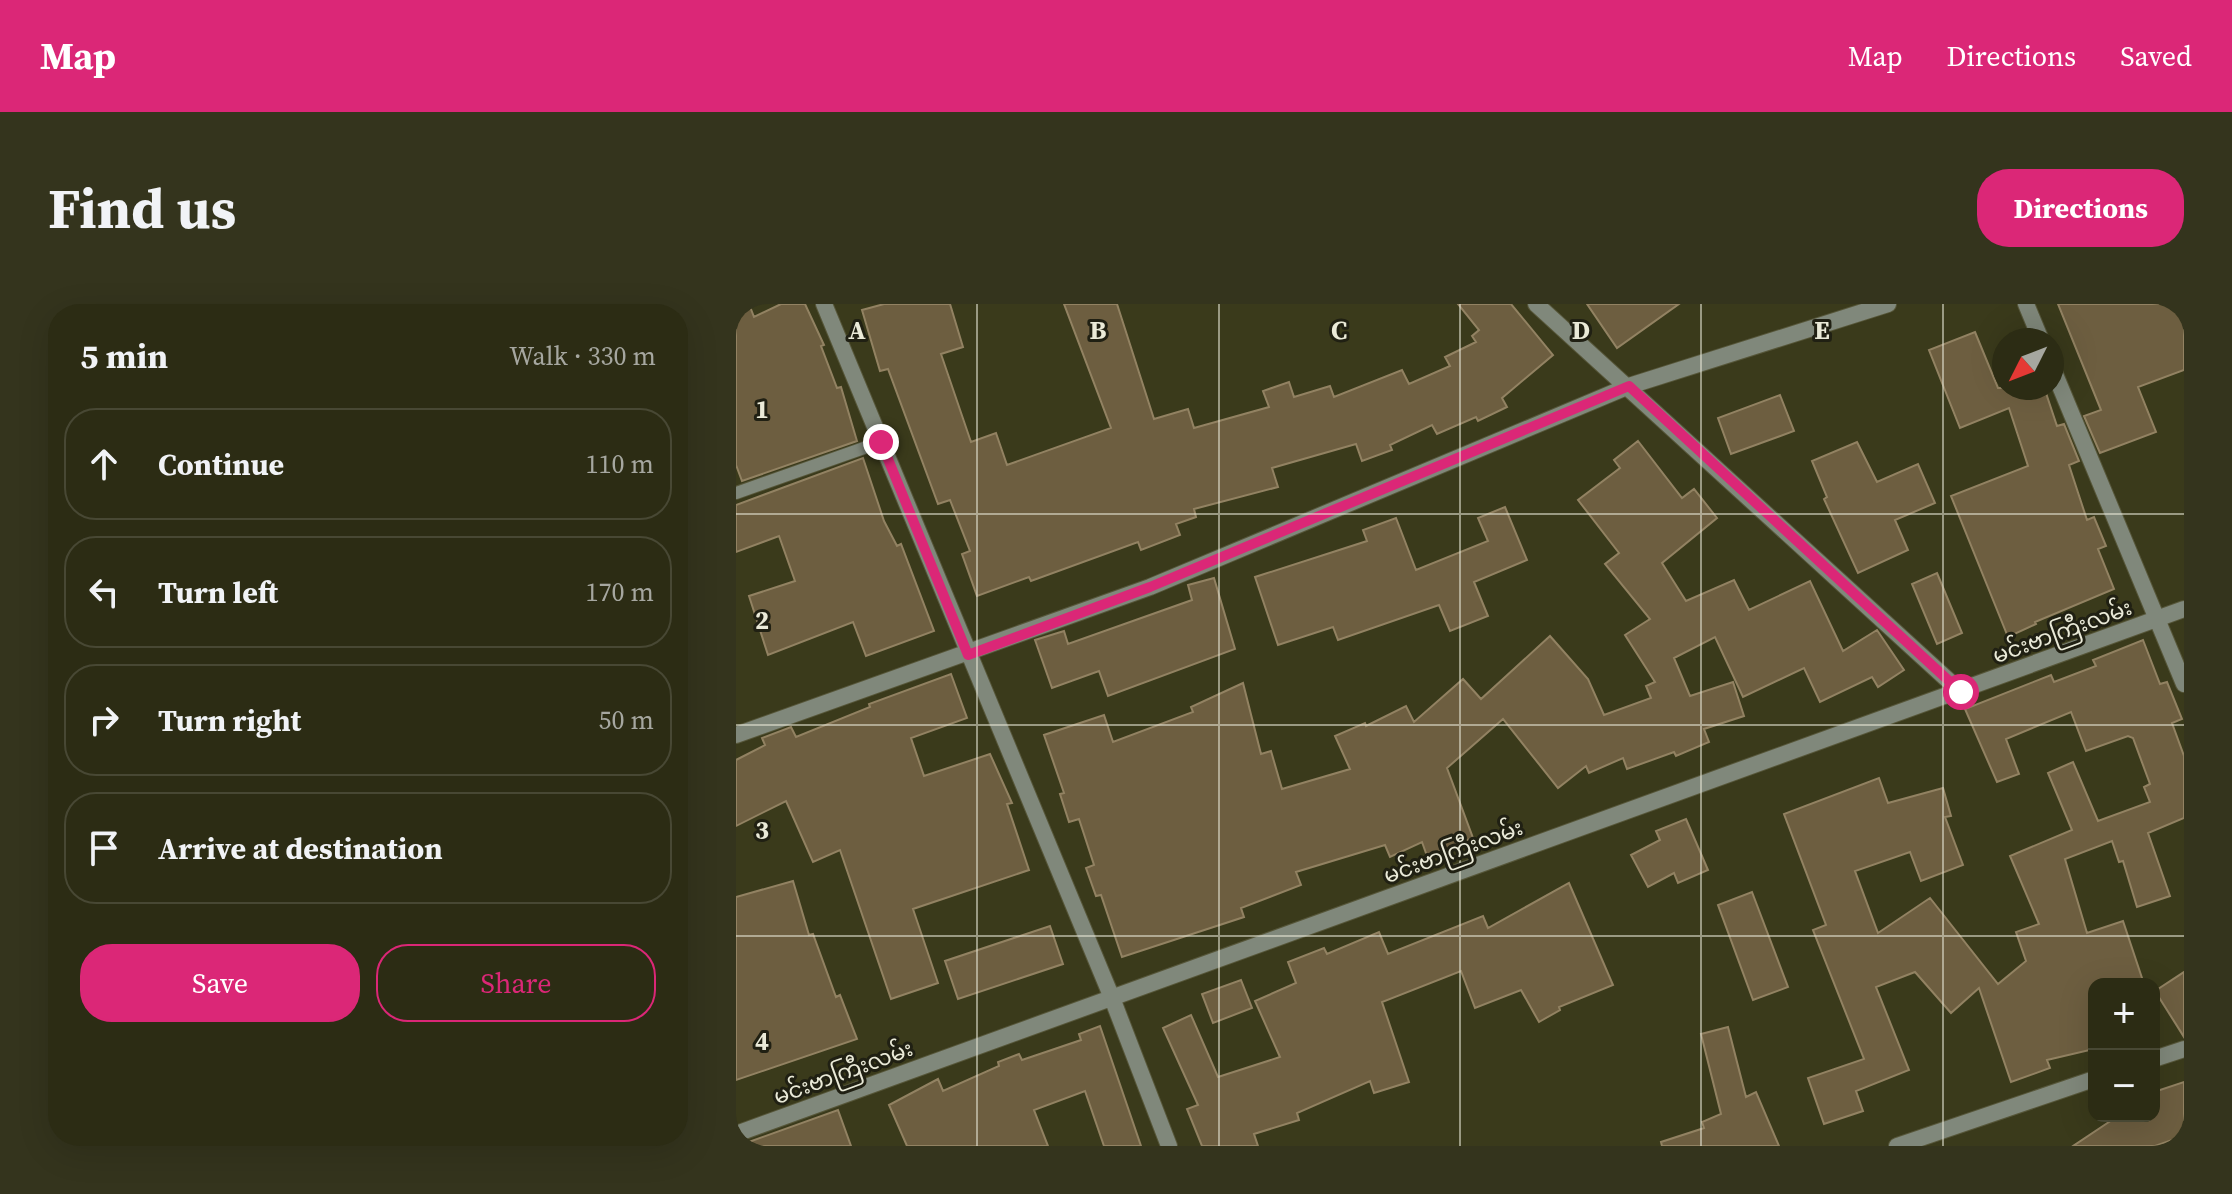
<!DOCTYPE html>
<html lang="en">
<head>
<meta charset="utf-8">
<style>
  :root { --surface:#2c2c14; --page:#34341d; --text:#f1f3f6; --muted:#a6a7a0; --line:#484834; --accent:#db2777 }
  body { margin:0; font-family:"Source Serif 4","Noto Sans Myanmar",serif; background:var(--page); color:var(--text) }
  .controls { position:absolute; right:24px; bottom:24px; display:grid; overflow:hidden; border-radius:16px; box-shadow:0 8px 32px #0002 }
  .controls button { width:72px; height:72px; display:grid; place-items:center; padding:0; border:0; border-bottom:2px solid var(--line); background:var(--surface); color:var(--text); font:40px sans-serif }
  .compass { position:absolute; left:1256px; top:24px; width:72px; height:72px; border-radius:50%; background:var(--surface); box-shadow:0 8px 32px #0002; rotate:228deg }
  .stop { position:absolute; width:24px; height:24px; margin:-18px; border:6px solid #db2777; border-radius:50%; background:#fff }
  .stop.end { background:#db2777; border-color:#fff; box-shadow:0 2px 8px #0008 }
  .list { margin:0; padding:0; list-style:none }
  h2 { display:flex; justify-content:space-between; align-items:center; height:104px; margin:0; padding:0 32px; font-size:34px }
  h2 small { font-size:26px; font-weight:400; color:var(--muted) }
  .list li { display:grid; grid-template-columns:52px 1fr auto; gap:24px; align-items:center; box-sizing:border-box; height:112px; margin:0 16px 16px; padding:0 16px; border:2px solid var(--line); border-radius:32px }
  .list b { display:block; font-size:30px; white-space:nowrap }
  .list em { font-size:26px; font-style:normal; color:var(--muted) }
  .actions { display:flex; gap:16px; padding:24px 32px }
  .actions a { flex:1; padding:18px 0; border:2px solid var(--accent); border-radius:32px; text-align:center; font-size:28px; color:var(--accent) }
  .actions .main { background:var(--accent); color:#fff }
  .icon { flex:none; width:44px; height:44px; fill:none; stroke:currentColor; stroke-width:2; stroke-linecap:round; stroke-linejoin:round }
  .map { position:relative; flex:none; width:1448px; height:842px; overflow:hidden; border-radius:32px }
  header { display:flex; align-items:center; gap:48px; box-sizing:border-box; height:112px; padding:0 40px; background:var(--accent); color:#fff }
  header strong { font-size:38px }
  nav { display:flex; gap:44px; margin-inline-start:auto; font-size:28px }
  .intro { display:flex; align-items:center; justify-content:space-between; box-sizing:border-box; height:192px; padding:0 48px }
  h1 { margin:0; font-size:56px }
  .button { padding:20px 36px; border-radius:32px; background:var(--accent); color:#fff; font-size:28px; font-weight:700 }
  main { display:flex; gap:48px; padding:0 48px }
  aside { flex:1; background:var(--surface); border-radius:32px; box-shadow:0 8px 32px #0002 }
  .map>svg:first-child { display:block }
</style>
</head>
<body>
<header>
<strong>Map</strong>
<nav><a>Map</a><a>Directions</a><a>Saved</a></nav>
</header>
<div class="intro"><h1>Find us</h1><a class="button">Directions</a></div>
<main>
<aside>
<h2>5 min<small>Walk · 330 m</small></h2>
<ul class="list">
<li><svg class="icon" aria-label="ahead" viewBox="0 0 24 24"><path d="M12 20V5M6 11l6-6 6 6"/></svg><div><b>Continue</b></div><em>110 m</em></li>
<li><svg class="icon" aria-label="left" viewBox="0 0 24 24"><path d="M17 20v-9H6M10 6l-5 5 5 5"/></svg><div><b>Turn left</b></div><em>170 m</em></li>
<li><svg class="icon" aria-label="right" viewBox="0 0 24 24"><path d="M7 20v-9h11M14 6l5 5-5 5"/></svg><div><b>Turn right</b></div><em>50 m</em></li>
<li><svg class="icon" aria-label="arrive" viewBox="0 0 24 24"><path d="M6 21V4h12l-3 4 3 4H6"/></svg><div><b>Arrive at destination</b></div></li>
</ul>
<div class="actions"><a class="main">Save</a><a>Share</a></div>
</aside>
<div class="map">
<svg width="1448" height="842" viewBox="0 0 1448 842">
  <rect width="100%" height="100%" fill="#3a3a1b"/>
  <path fill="#6d5e40" stroke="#928262" stroke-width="2" d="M 0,0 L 13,0 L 18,13 L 45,0 L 69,0 L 88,41 L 85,42 L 101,84 L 105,83 L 121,137 L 6,177 L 0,161 Z
    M 148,0 L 214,0 L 227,43 L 205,50 L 235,138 L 260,129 L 271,161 L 375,124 L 328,0 L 381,0 L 418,115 L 452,105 L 458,124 L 533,103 L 527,87 L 553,78 L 558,93 L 594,82 L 598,93 L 666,66 L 673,80 L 714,62 L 709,53 L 740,38 L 736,32 L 743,26 L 722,0 L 775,0 L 817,51 L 766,94 L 771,103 L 742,117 L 740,113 L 701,130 L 696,121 L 654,141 L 656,146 L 626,157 L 620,140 L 536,164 L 542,183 L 458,205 L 460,213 L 440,220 L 444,231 L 405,246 L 402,238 L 295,277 L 293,273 L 241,292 L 226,250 L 234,247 L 214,196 L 202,200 L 152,65 L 144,67 L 126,6 Z
    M 851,0 L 943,0 L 881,44 Z
    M 1322,0 L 1448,0 L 1448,66 L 1402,83 L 1420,128 L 1364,149 L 1348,112 L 1365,106 Z
    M 1239,28 L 1262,84 L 1313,84 L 1310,89 L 1321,122 L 1328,120 L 1343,157 L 1333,161 L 1351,216 L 1358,213 L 1370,242 L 1362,245 L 1378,285 L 1299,318 L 1300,320 L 1272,333 L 1215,192 L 1292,162 L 1273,104 L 1224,124 L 1193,46 Z
    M 1044,91 L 1058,127 L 995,150 L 982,114 Z
    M 902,137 L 946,194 L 958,185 L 981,214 L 926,259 L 950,297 L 998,276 L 1013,306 L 1074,277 L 1107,347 L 1141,326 L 1168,366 L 1142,383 L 1136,373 L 1084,398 L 1068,364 L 1007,393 L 979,333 L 938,354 L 954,392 L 997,378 L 1008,412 L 968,425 L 973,438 L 940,452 L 938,448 L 891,465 L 887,454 L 853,469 L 850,462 L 822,484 L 767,415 L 711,464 L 737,534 L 691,552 L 686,538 L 654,553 L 649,541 L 560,568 L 565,581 L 505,604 L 508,613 L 386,653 L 365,591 L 360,592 L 350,564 L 358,561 L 343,515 L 333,518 L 324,490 L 328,489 L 308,431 L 368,411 L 377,438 L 457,408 L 455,403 L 507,379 L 525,450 L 535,447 L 546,485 L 614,465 L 599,432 L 629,419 L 630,422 L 670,402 L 678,418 L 727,375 L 745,395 L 814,332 L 852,375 L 868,411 L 915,394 L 910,382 L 919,378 L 889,331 L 914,315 L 869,260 L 883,249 L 842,196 L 884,164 L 878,156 Z
    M 1121,138 L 1141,178 L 1182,160 L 1199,199 L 1159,216 L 1172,246 L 1122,269 L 1088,195 L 1091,193 L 1076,157 Z
    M 127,154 L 148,217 L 161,242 L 165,240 L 198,327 L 130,352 L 117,318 L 32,351 L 13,292 L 59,277 L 43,232 L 0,248 L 0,201 Z
    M 769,203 L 791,256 L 738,278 L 752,312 L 714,327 L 703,301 L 602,336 L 597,323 L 542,341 L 519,273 L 631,237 L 627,226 L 660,214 L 680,266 L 752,237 L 742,214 Z
    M 1201,269 L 1226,329 L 1201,340 L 1176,280 Z
    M 478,274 L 499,345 L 372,392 L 363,367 L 316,384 L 299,336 L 328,327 L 332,340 L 456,296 L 452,281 Z
    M 1407,336 L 1424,380 L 1431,378 L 1446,415 L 1436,419 L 1448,452 L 1448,514 L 1412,529 L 1434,592 L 1401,603 L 1387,557 L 1383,558 L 1376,537 L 1329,555 L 1351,629 L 1387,617 L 1408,680 L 1358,680 L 1358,745 L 1311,756 L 1314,764 L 1275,778 L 1243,684 L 1215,709 L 1179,668 L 1140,683 L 1173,766 L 1120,787 L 1127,807 L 1088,820 L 1072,774 L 1128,755 L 1077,626 L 1090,621 L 1048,510 L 1143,474 L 1152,499 L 1207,484 L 1215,512 L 1209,513 L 1227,561 L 1185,577 L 1174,548 L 1119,567 L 1142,629 L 1194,594 L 1262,680 L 1290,657 L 1280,628 L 1303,620 L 1274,552 L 1336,526 L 1312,469 L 1337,458 L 1362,517 L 1414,498 L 1408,483 L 1414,480 L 1397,434 L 1392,432 L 1350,447 L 1335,408 L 1270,435 L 1283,470 L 1261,478 L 1229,405 L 1315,371 L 1318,378 L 1360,362 L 1357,356 Z
    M 215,370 L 231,414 L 175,434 L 188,472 L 254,450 L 276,499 L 271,500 L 293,566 L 177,605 L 202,679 L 155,695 L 104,546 L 77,558 L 50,497 L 0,522 L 0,456 L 29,441 L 26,434 L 55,423 L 60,433 L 134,403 L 133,400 Z
    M 950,515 L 972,566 L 942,579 L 938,569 L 912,583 L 895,551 L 924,536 L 920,527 Z
    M 57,577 L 73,631 L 77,630 L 100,693 L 104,691 L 121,735 L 0,776 L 0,593 Z
    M 833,579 L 877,681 L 823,703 L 824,706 L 803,718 L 785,686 L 739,704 L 725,667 L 646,698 L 673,778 L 638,789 L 634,777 L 561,809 L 563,816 L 518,830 L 522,842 L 466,842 L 451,805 L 462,801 L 427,724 L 455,711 L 482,773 L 544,753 L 519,697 L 560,679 L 552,658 L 588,644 L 591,650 L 643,628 L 652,650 L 747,612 L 752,624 Z
    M 1016,588 L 1052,683 L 1017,696 L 982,601 Z
    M 314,622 L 327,660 L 222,695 L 209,657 Z
    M 1448,668 L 1448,733 L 1419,687 Z
    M 505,676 L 516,704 L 477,719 L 466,690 Z
    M 364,722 L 405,842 L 368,842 L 349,787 L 298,806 L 312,842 L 171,842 L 153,801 L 202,775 L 207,787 L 263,762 L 262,758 L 283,750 L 286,756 L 345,736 L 343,730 Z
    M 992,723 L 1010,793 L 1020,788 L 1043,842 L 926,842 L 925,838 L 968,824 L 966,818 L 985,810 L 965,730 Z
    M 1448,778 L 1448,832 L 1419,842 L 1337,842 L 1382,812 L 1418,812 L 1418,788 Z
    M 102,806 L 115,842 L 10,842 L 10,839 Z"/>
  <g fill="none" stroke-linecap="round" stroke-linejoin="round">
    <defs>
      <path id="lane" d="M 0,189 L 145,138"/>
      <path id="street" d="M 88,0 L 376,694 L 433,842
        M 800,0 L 1225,388
        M 1290,0 L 1305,36
        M 1316,63 L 1448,380
        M 0,431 L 414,283 L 893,82 L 1152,0
        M 1418,755 L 1448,745
        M 0,830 L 1448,305
        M 1161,842 L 1358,775"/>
    </defs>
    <use href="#lane" stroke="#565639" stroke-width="14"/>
    <use href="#street" stroke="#565639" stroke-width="18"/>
    <use href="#lane" stroke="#80887b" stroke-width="12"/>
    <use href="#street" stroke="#80887b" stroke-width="16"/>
  </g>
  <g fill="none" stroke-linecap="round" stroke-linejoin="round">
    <path stroke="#db2777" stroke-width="10" d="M 145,138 L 232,351 L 414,283 L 893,82 L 1225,388"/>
  </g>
  <path fill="none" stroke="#eaead8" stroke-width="2" stroke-opacity="0.55" d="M 241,0 L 241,842M 483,0 L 483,842M 724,0 L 724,842M 965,0 L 965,842M 1207,0 L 1207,842M 0,210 L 1448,210M 0,421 L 1448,421M 0,632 L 1448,632"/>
  <g text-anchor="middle" stroke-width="6" stroke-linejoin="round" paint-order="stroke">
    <g font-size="22" fill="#eaead8" stroke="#202013">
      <text transform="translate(1326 327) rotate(-20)" y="8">မင်းဗာကြီးလမ်း</text>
      <text transform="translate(717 547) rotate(-20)" y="8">မင်းဗာကြီးလမ်း</text>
      <text transform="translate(107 768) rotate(-20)" y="8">မင်းဗာကြီးလမ်း</text>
    </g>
  </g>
  <g font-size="26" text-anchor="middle" font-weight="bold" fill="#eaead8" stroke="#202013" stroke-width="6" stroke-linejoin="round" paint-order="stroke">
    <text x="121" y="35">A</text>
    <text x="362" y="35">B</text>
    <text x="603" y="35">C</text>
    <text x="845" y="35">D</text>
    <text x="1086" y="35">E</text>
    <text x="26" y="114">1</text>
    <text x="26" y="325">2</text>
    <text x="26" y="535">3</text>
    <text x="26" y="746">4</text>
  </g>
</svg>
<div class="controls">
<button>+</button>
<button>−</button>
</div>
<svg class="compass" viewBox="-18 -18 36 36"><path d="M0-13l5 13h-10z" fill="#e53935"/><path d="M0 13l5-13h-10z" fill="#a6a7a0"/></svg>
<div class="stop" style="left:1225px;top:388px"></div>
<div class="stop end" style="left:145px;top:138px"></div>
</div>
</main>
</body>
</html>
